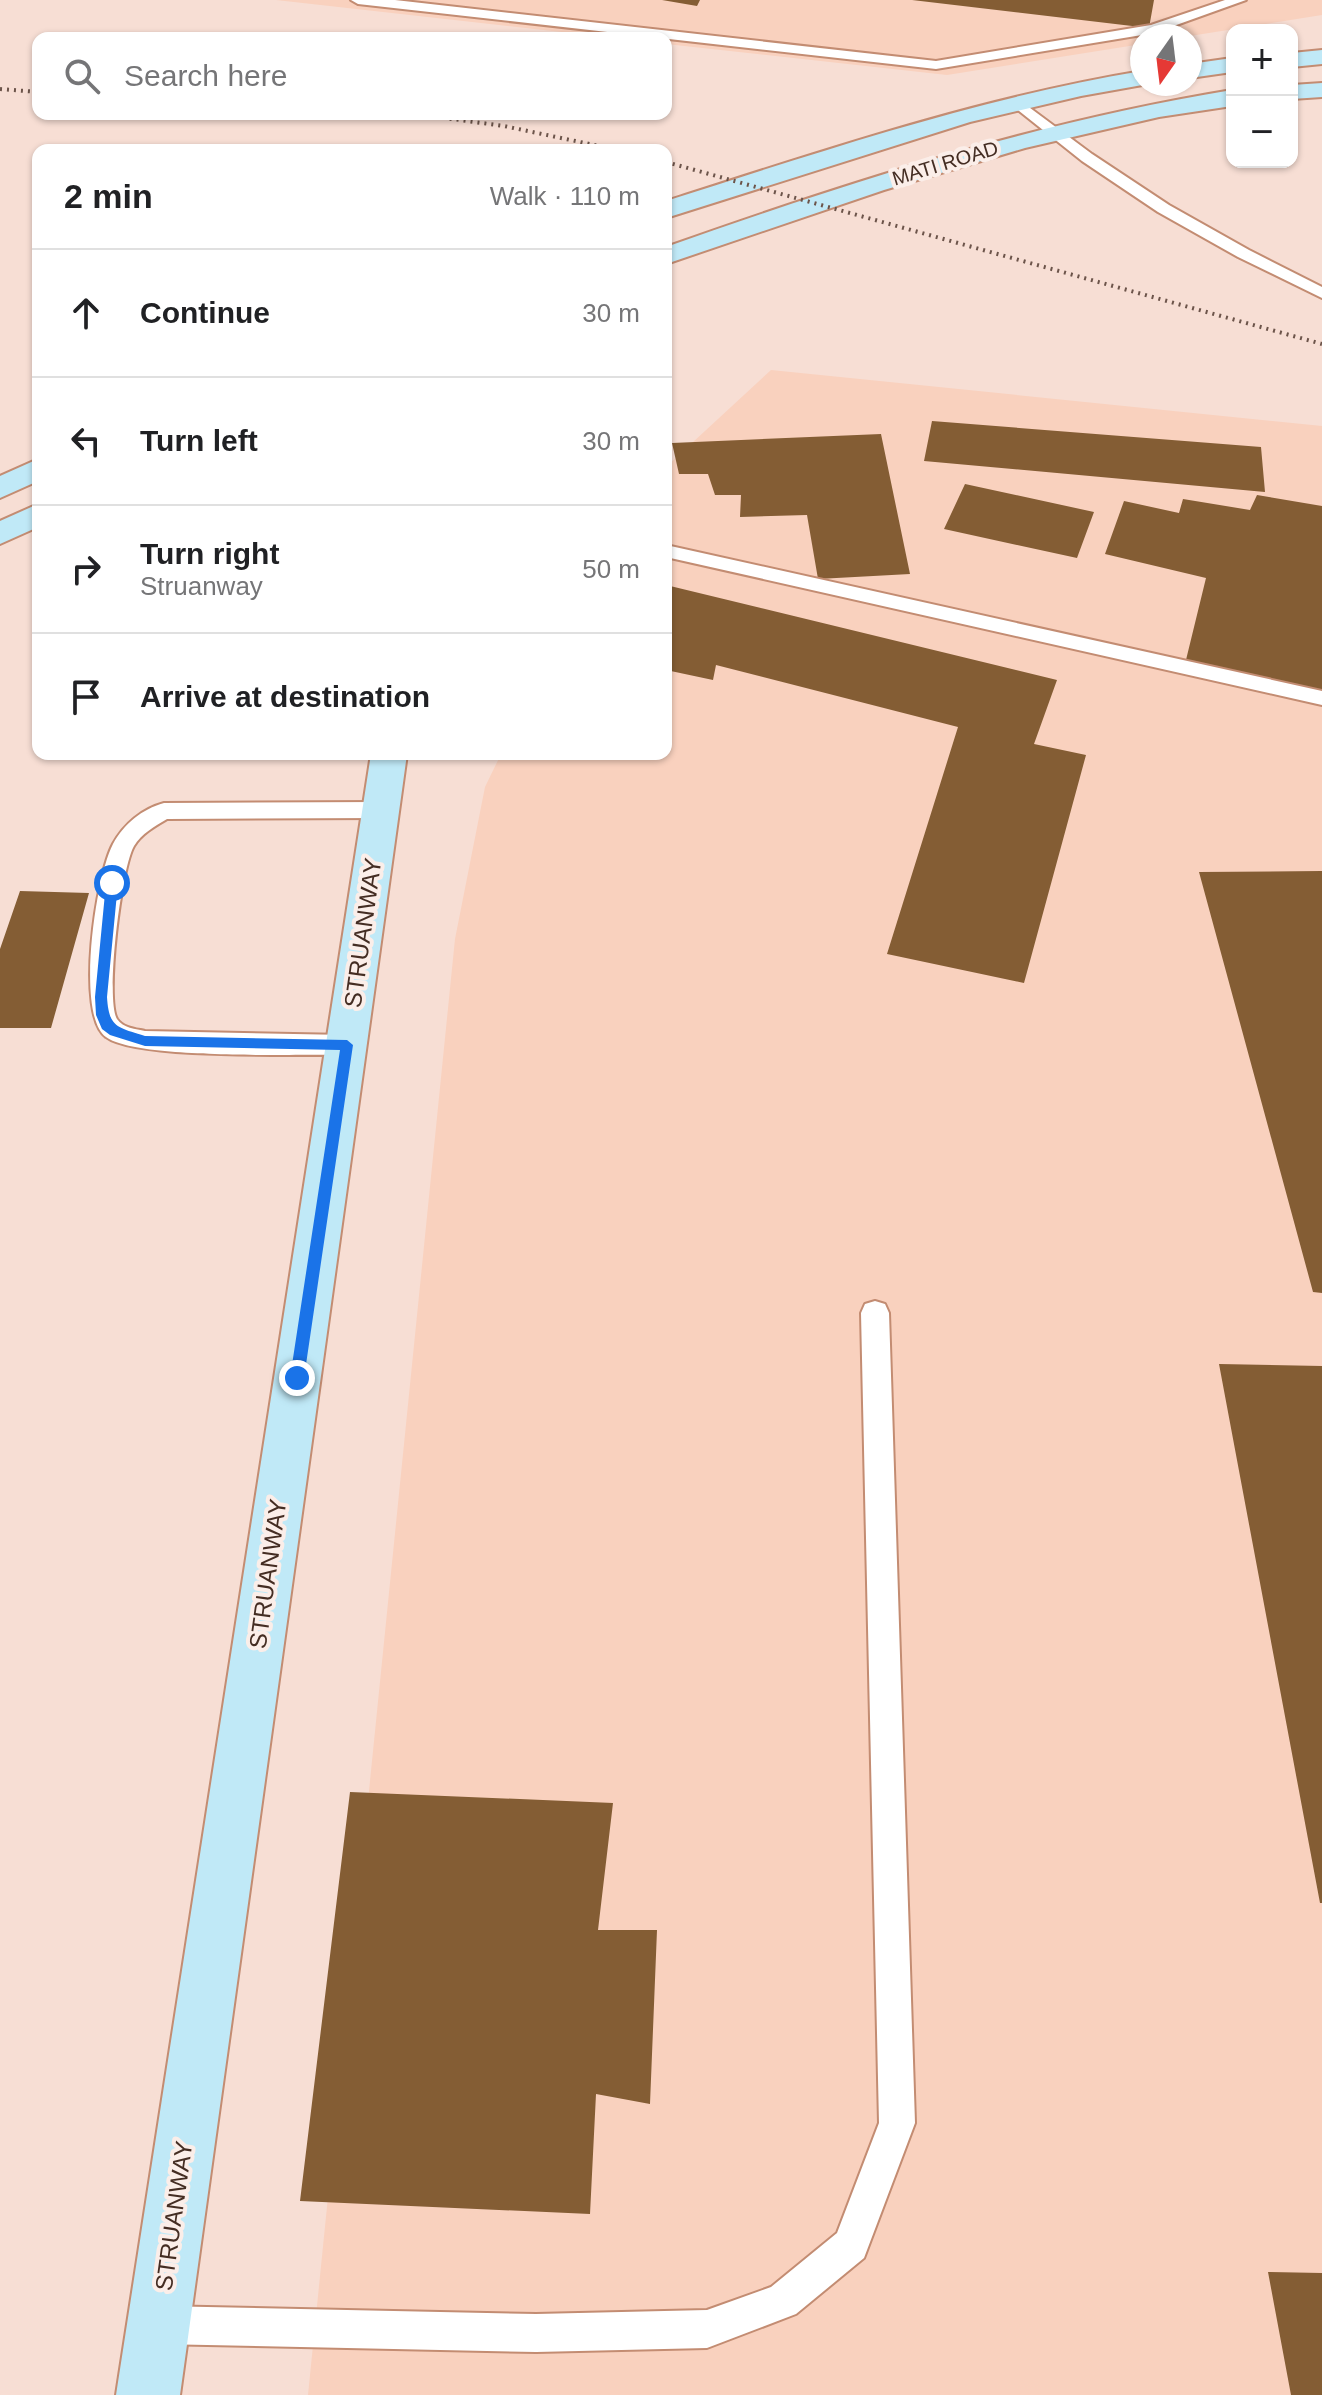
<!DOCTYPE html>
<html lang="en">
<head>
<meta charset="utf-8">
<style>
  :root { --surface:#fff; --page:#f2f2f2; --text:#202124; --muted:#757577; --line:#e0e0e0 }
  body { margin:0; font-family:Helvetica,sans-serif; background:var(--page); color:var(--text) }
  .controls { position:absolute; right:24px; top:24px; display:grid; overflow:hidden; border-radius:16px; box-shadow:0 2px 6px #0004 }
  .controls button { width:72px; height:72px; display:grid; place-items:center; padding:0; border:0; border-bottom:2px solid var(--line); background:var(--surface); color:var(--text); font:40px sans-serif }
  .compass { position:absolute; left:1130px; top:24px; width:72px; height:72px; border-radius:50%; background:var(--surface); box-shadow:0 2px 6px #0004; rotate:194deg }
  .stop { position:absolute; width:24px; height:24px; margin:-18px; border:6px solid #1a73e8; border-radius:50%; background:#fff }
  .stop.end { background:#1a73e8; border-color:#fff; box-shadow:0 2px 8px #0008 }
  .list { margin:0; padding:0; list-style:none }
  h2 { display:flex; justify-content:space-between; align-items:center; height:104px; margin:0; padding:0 32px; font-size:34px }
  h2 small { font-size:26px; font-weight:400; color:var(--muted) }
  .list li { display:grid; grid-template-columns:52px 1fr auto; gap:24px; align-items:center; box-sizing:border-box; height:128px; padding:0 32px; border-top:2px solid var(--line) }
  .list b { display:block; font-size:30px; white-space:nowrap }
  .list p { margin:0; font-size:26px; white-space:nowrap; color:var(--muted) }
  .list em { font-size:26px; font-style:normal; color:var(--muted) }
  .icon { flex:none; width:44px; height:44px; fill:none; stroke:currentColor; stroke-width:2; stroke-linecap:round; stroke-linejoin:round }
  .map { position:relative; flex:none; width:1322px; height:2395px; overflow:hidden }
  .search { position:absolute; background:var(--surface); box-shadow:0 2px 6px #0004; left:32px; top:32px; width:640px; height:88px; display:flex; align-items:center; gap:20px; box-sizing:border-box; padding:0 28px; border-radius:16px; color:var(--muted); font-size:30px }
  .panel { position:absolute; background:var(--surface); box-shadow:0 2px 6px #0004; left:32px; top:144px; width:640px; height:616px; border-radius:16px }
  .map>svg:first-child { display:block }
</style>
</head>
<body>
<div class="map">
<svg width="1322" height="2395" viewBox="0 0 1322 2395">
  <rect width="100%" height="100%" fill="#f7ded4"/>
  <path fill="#f9d1be" d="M 276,0 L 1322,0 L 1322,15 L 1190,36 L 1142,36 L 1142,44 L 947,75 L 666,44 L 666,38 L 615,38 Z
    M 771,370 L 1322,426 L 1322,2395 L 308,2395 L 455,939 L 485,787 L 501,754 L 666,754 L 666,467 Z"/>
  <path fill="#845d34" d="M 662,0 L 700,0 L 697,6 Z
    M 912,0 L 1154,0 L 1149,28 Z
    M 932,421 L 1261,447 L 1265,492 L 924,461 Z
    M 881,434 L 910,574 L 818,579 L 807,515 L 740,517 L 741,495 L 715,495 L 708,474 L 679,474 L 672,443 Z
    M 965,484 L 1094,512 L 1077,558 L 944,529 Z
    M 1257,495 L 1322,506 L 1322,692 L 1185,664 L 1206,578 L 1105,554 L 1124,501 L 1179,513 L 1183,499 L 1250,510 Z
    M 666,585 L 1057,680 L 1034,744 L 1086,755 L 1024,983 L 887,954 L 958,727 L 716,665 L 713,680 L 666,670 Z
    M 1322,871 L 1322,1293 L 1313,1292 L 1199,872 Z
    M 20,891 L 89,893 L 51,1028 L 0,1028 L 0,949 Z
    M 1219,1364 L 1322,1366 L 1322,1903 L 1320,1903 Z
    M 350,1792 L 613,1803 L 598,1930 L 657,1930 L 650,2104 L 596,2094 L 590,2214 L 300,2201 Z
    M 1268,2272 L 1322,2273 L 1322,2395 L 1291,2395 Z"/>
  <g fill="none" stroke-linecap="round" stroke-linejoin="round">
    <defs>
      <path id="lane" d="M 351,0 L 395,0 L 936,61 L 1151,25 L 1225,0 L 1246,0 L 1154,33 L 936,69 L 358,4 Z
        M 1018,99 L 1092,154 L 1169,205 L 1249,250 L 1322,287 L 1322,298 L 1238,257 L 1158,212 L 1082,161 L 1013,106 L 1011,103 Z
        M 666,545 L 1322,691 L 1322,705 L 666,557 Z
        M 382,802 L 390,804 L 393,810 L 390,816 L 382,818 L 167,819 C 155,826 141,834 134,846 C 121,868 105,999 117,1019 C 123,1028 136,1029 145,1031 L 347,1035 L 356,1038 L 359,1045 L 356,1052 L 347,1055 C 301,1054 136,1060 106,1037 C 75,1015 96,875 113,844 C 124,824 142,809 164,803 Z
        M 875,1301 L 885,1304 L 889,1313 L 915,2123 L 864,2258 L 796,2314 L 707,2348 L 536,2352 L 158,2344 L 145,2338 L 139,2325 L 145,2312 L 158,2306 L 536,2314 L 707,2310 L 771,2287 L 837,2233 L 879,2123 L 861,1313 L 865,1304 Z"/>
      <path id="secondary" d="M 1322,50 L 1322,64 L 1292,67 L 1292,53 Z
        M 1232,58 L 1232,72 L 1190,78 L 1190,64 Z
        M 1142,71 L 1142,84 L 1148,84 L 1081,96 L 970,122 L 666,218 L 666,201 C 823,151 979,98 1142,71 Z
        M 1322,83 L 1322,97 L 1292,99 L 1292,85 Z
        M 1232,90 L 1232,106 L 1159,117 L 1025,148 L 884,190 L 666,264 L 666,247 C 852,181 1037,122 1232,90 Z
        M 38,459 L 38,481 L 0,498 L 0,476 Z
        M 38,504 L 38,527 L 0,544 L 0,521 Z
        M 371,754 L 407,754 L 180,2395 L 116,2395 Z"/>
    </defs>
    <use href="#lane" stroke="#c38c72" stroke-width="4"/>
    <use href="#secondary" stroke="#c38c72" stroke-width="4"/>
    <use href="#lane" fill="#fff" fill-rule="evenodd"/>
    <use href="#secondary" fill="#c0e9f7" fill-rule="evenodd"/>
    <path stroke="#6c544a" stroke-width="4" stroke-dasharray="2 5" stroke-linecap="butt" d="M 0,89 L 38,92
      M 415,114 L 504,126 L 618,150
      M 666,162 L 1322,344"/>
  </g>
  <path fill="#1a73e8" d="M 112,879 L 118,883 L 107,997 C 109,1028 117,1027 145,1036 L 347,1040 L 353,1045 L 304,1378 L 297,1384 L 290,1378 L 340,1050 L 145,1046 L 110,1035 L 102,1029 L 96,1015 L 95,997 L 106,883 Z"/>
  <g text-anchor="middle" stroke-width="8" stroke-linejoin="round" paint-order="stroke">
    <g font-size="20" fill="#442d23" stroke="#fbeee9">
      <text transform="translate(945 163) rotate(-17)" y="7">MATI ROAD</text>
    </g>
    <g font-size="24" fill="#442d23" stroke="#fbeee9">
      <text transform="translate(363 933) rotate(-82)" y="8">STRUANWAY</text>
      <text transform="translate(268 1574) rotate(-82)" y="8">STRUANWAY</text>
      <text transform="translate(174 2216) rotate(-82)" y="8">STRUANWAY</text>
    </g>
  </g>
</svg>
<div class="controls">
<button>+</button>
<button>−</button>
</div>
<svg class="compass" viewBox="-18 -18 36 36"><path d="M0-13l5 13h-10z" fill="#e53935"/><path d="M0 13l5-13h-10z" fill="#757577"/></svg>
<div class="stop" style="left:112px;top:883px"></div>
<div class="stop end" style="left:297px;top:1378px"></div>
<div class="search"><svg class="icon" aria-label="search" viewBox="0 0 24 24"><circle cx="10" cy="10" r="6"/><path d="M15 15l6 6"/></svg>Search here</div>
<section class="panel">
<h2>2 min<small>Walk · 110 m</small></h2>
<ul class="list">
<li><svg class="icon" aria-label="ahead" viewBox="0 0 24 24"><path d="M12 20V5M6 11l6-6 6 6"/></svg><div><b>Continue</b></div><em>30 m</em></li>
<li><svg class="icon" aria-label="left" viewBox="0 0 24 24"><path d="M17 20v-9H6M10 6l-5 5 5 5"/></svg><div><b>Turn left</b></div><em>30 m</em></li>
<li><svg class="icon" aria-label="right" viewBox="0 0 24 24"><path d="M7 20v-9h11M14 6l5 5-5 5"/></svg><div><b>Turn right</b><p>Struanway</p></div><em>50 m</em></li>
<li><svg class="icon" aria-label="arrive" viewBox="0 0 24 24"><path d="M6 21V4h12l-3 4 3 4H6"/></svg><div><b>Arrive at destination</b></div></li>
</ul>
</section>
</div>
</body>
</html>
